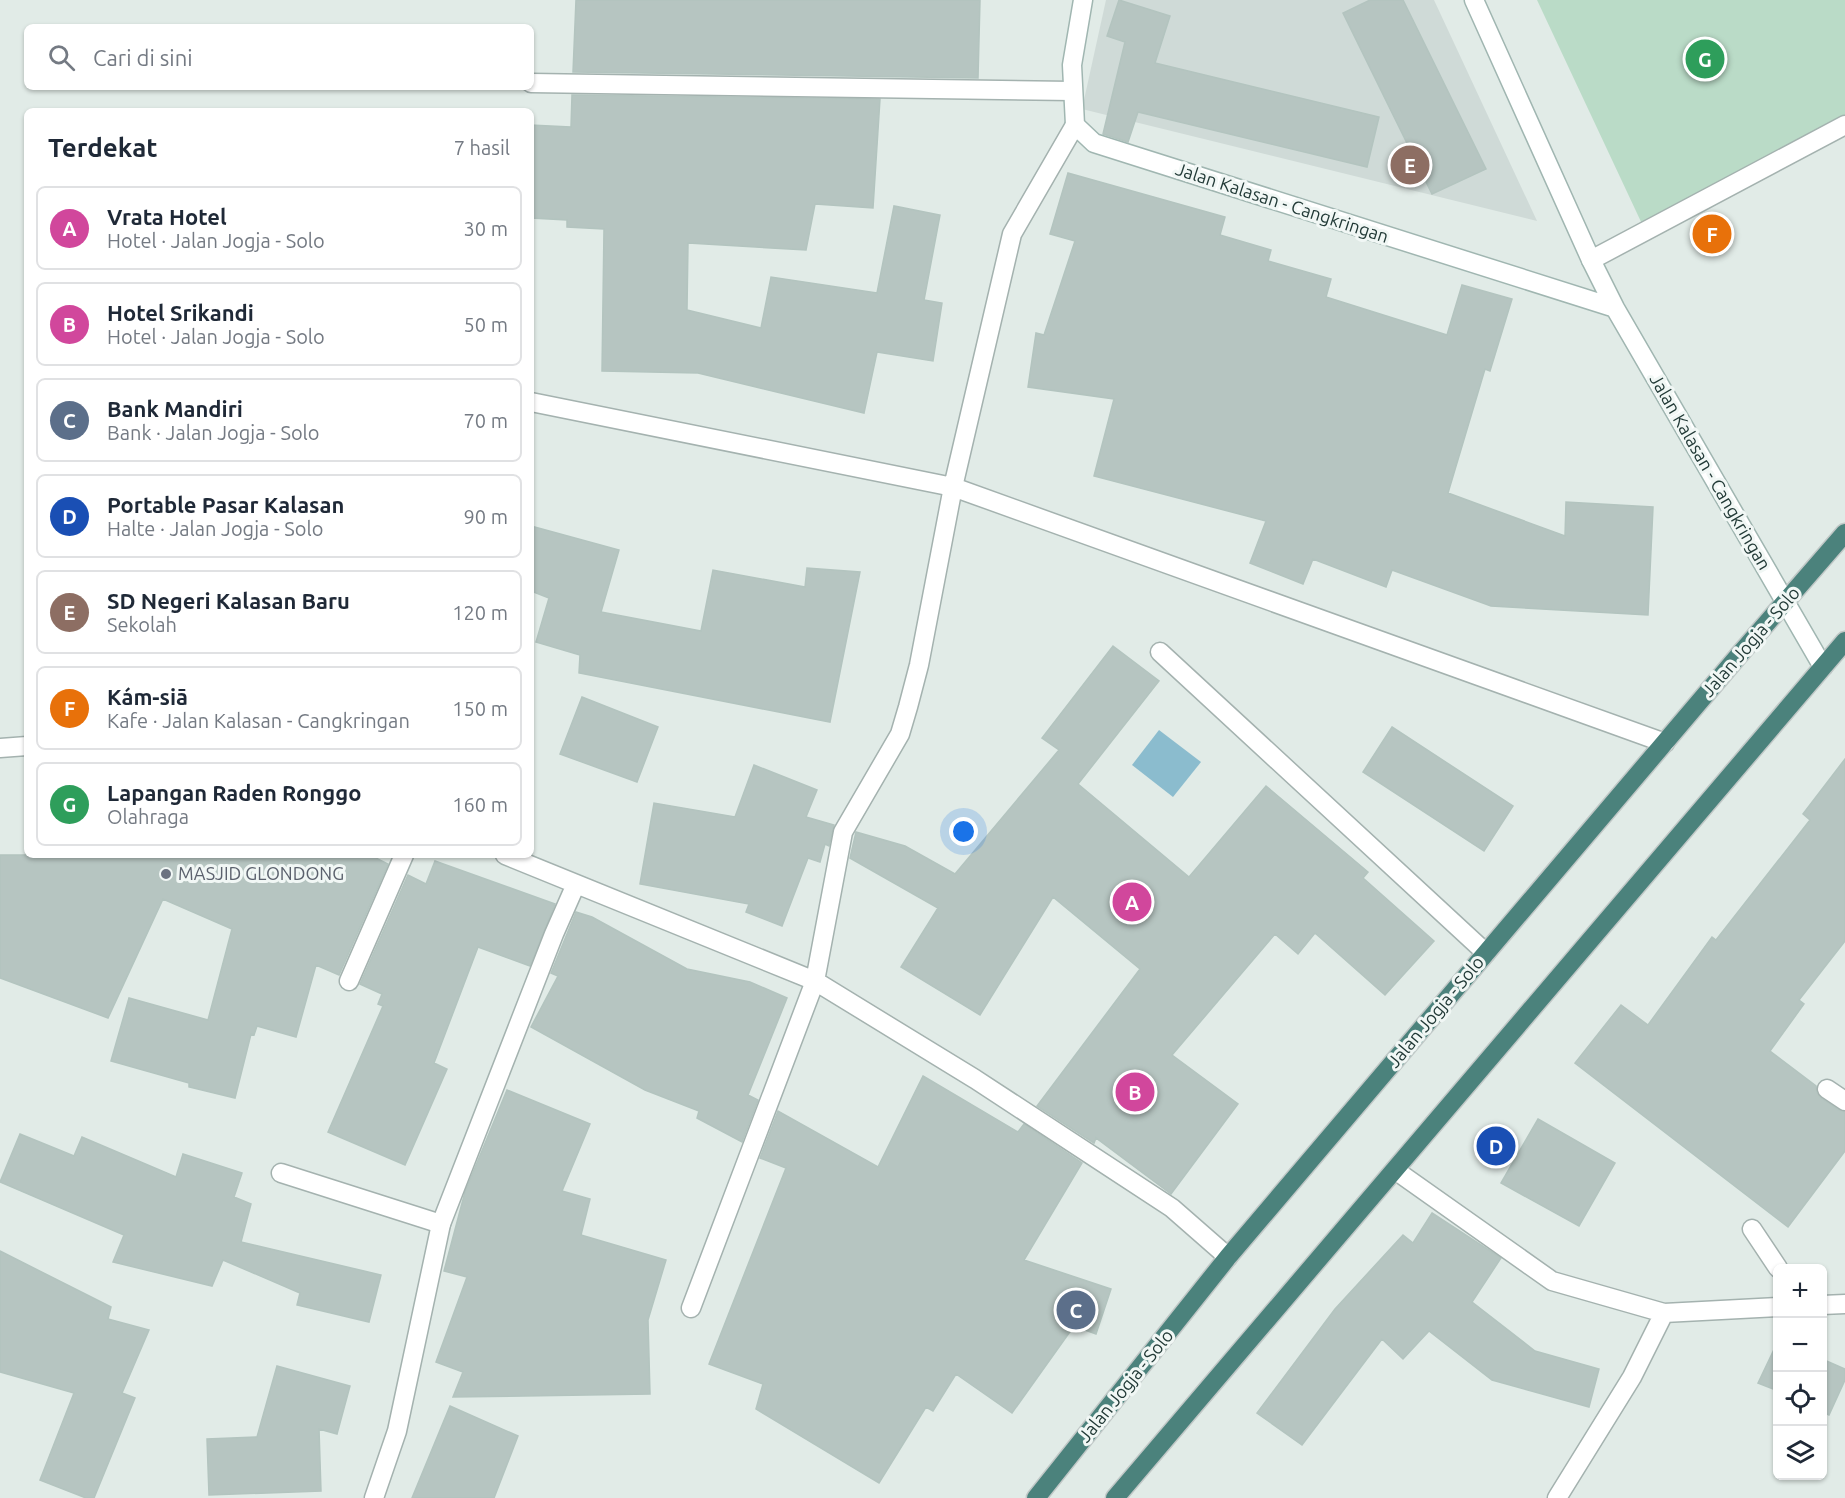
<!DOCTYPE html>
<html lang="id">
<head>
<meta charset="utf-8">
<style>
  :root { --surface:#fff; --page:#f6f6f7; --text:#1f2937; --muted:#747a83; --line:#e0e1e3; --accent:#7b5849 }
  body { margin:0; font-family:Ubuntu,sans-serif; background:var(--page); color:var(--text) }
  .controls { position:absolute; right:18px; bottom:18px; display:grid; overflow:hidden; border-radius:9px; box-shadow:0 2px 4px #0004 }
  .controls button { width:54px; height:54px; display:grid; place-items:center; padding:0; border:0; border-bottom:2px solid var(--line); background:var(--surface); color:var(--text); font:30px sans-serif }
  .you { position:absolute; left:964px; top:832px; width:21px; height:21px; margin:-15px; border:4px solid #fff; border-radius:50%; background:#1a73e8; box-shadow:0 0 0 9px #1a73e833 }
  .badge { display:grid; place-items:center; width:39px; height:39px; border-radius:50%; background:var(--accent); color:#fff; font-size:20px; font-weight:700 }
  .pin { position:absolute; translate:-50% -50%; border:3px solid #fff; box-shadow:0 2px 6px #0006 }
  .list { margin:0; padding:0; list-style:none }
  h2 { display:flex; justify-content:space-between; align-items:center; height:78px; margin:0; padding:0 24px; font-size:26px }
  h2 small { font-size:20px; font-weight:400; color:var(--muted) }
  .list li { display:grid; grid-template-columns:39px 1fr auto; gap:18px; align-items:center; box-sizing:border-box; height:84px; margin:0 12px 12px; padding:0 12px; border:2px solid var(--line); border-radius:9px }
  .list b { display:block; font-size:22px; white-space:nowrap }
  .list p { margin:0; font-size:20px; white-space:nowrap; color:var(--muted) }
  .list em { font-size:20px; font-style:normal; color:var(--muted) }
  .icon { flex:none; width:33px; height:33px; fill:none; stroke:currentColor; stroke-width:2; stroke-linecap:round; stroke-linejoin:round }
  .map { position:relative; flex:none; width:1845px; height:1498px; overflow:hidden }
  .search { position:absolute; background:var(--surface); box-shadow:0 2px 4px #0004; left:24px; top:24px; width:510px; height:66px; display:flex; align-items:center; gap:15px; box-sizing:border-box; padding:0 21px; border-radius:9px; color:var(--muted); font-size:22px }
  .panel { position:absolute; background:var(--surface); box-shadow:0 2px 4px #0004; left:24px; top:108px; width:510px; height:750px; border-radius:9px }
  .map>svg:first-child { display:block }
</style>
</head>
<body>
<div class="map">
<svg width="1845" height="1498" viewBox="0 0 1845 1498">
  <rect width="100%" height="100%" fill="#e1ebe7"/>
  <path fill="#cfdad7" d="M 1106,0 L 1434,0 L 1537,221 L 1082,109 Z"/>
  <path fill="#badbc7" d="M 1537,0 L 1845,0 L 1845,118 L 1643,226 Z"/>
  <path fill="#8bbcce" d="M 1159,730 L 1201,762 L 1173,797 L 1132,765 Z"/>
  <path fill="#b6c5c1" stroke="#b3c4bf" stroke-width="1.5" d="M 576,0 L 980,0 L 978,78 L 573,72 Z
    M 1119,0 L 1170,16 L 1155,63 L 1379,117 L 1367,167 L 1138,112 L 1128,142 L 1103,134 L 1125,42 L 1107,36 Z
    M 1370,0 L 1403,0 L 1486,169 L 1432,194 L 1343,13 Z
    M 572,95 L 880,99 L 873,208 L 815,204 L 806,250 L 688,243 L 687,310 L 761,328 L 771,277 L 877,293 L 894,206 L 940,215 L 924,300 L 942,303 L 933,361 L 877,352 L 864,413 L 698,373 L 602,371 L 604,229 L 567,227 L 567,220 L 531,218 L 531,125 L 571,127 Z
    M 1068,173 L 1225,217 L 1220,235 L 1271,250 L 1268,261 L 1331,279 L 1326,297 L 1447,335 L 1462,285 L 1512,299 L 1490,371 L 1485,369 L 1448,493 L 1565,536 L 1566,502 L 1653,507 L 1648,615 L 1491,606 L 1392,570 L 1386,587 L 1313,559 L 1303,584 L 1250,563 L 1266,521 L 1094,476 L 1114,399 L 1028,387 L 1036,333 L 1044,335 L 1075,241 L 1050,234 Z
    M 531,526 L 619,550 L 601,612 L 701,631 L 713,570 L 805,587 L 807,568 L 860,572 L 830,722 L 579,673 L 580,655 L 536,642 L 549,598 L 531,591 Z
    M 1113,646 L 1159,681 L 1078,784 L 1189,877 L 1266,786 L 1368,872 L 1363,878 L 1434,941 L 1385,995 L 1315,933 L 1298,954 L 1275,934 L 1172,1055 L 1238,1104 L 1171,1194 L 1096,1138 L 1094,1143 L 1037,1106 L 1140,969 L 1053,897 L 980,1015 L 901,967 L 938,908 L 850,858 L 856,832 L 905,846 L 955,874 L 1059,750 L 1042,738 Z
    M 582,697 L 658,727 L 637,782 L 560,754 Z
    M 1392,727 L 1513,806 L 1484,851 L 1363,772 Z
    M 1845,759 L 1845,941 L 1799,1000 L 1804,1004 L 1770,1051 L 1816,1086 L 1817,1093 L 1821,1098 L 1839,1110 L 1845,1112 L 1845,1151 L 1788,1227 L 1575,1063 L 1621,1005 L 1648,1025 L 1712,937 L 1716,940 L 1810,820 L 1803,814 Z
    M 754,765 L 817,790 L 806,817 L 834,825 L 829,846 L 825,844 L 820,862 L 808,858 L 782,926 L 746,912 L 749,904 L 640,884 L 654,803 L 735,817 Z
    M 0,855 L 370,855 L 388,864 L 339,975 L 316,965 L 296,1037 L 257,1026 L 254,1035 L 251,1034 L 235,1098 L 189,1087 L 189,1083 L 111,1061 L 129,998 L 208,1020 L 232,929 L 163,899 L 108,1018 L 0,978 Z
    M 435,861 L 555,904 L 530,966 L 478,947 L 434,1063 L 447,1069 L 405,1165 L 328,1132 L 383,1006 L 378,1004 L 382,994 L 360,984 L 408,875 L 426,884 Z
    M 576,912 L 592,917 L 687,969 L 750,982 L 787,998 L 748,1095 L 758,1100 L 742,1142 L 697,1118 L 699,1111 L 645,1090 L 531,1027 L 558,976 L 551,973 Z
    M 923,1076 L 1018,1132 L 1024,1124 L 1082,1163 L 1024,1260 L 1111,1289 L 1096,1334 L 1074,1326 L 1012,1413 L 956,1374 L 933,1411 L 926,1407 L 879,1483 L 756,1409 L 763,1384 L 709,1364 L 786,1168 L 760,1158 L 778,1111 L 878,1167 Z
    M 507,1090 L 590,1124 L 562,1191 L 590,1199 L 581,1235 L 666,1260 L 648,1320 L 650,1394 L 453,1397 L 463,1372 L 436,1362 L 467,1277 L 444,1271 L 465,1192 Z
    M 1538,1119 L 1615,1163 L 1579,1226 L 1501,1183 Z
    M 20,1134 L 74,1156 L 82,1137 L 176,1177 L 183,1154 L 242,1173 L 234,1197 L 251,1204 L 241,1242 L 381,1275 L 369,1322 L 297,1305 L 300,1293 L 223,1260 L 212,1286 L 113,1262 L 124,1235 L 0,1182 Z
    M 1432,1213 L 1501,1258 L 1472,1302 L 1535,1351 L 1599,1369 L 1589,1407 L 1492,1380 L 1429,1331 L 1403,1359 L 1382,1339 L 1302,1445 L 1257,1413 L 1335,1309 L 1403,1235 L 1413,1243 Z
    M 0,1251 L 111,1307 L 108,1319 L 149,1330 L 122,1393 L 135,1398 L 94,1498 L 86,1498 L 40,1480 L 74,1393 L 0,1372 Z
    M 1778,1341 L 1778,1391 L 1758,1383 Z
    M 1822,1359 L 1845,1369 L 1845,1380 L 1829,1415 L 1822,1412 Z
    M 277,1366 L 350,1386 L 337,1434 L 319,1429 L 321,1491 L 209,1495 L 207,1439 L 257,1437 Z
    M 450,1406 L 518,1436 L 494,1498 L 412,1498 Z"/>
  <g fill="none" stroke-linecap="round" stroke-linejoin="round">
    <defs>
      <path id="service" d="M 1591,260 L 1845,125
        M 1160,652 L 1486,953
        M 1827,1089 L 1845,1101
        M 281,1173 L 441,1224
        M 1752,1229 L 1778,1268"/>
      <path id="minor" d="M 531,83 L 1072,91
        M 531,402 L 953,487 L 1665,743
        M 0,748 L 27,746
        M 505,855 L 815,981 L 975,1079 L 1172,1208 L 1228,1257
        M 349,981 L 404,855
        M 1395,1170 L 1552,1281 L 1664,1313 L 1778,1307
        M 1822,1305 L 1845,1304
        M 691,1308 L 815,981 L 843,832 L 900,734 L 908,707 L 919,665 L 953,487 L 1012,234 L 1075,125
        M 374,1498 L 397,1431 L 441,1224 L 554,934 L 576,884
        M 1557,1498 L 1632,1377 L 1664,1313"/>
      <path id="secondary" d="M 1083,0 L 1072,65 L 1075,125 L 1094,143 L 1615,308
        M 1474,0 L 1591,260 L 1615,308 L 1823,667"/>
      <path id="trunk" d="M 1036,1498 L 1228,1257 L 1739,655 L 1845,533
        M 1115,1498 L 1845,641"/>
    </defs>
    <use href="#service" stroke="#a4b2af" stroke-width="21"/>
    <use href="#minor" stroke="#a4b2af" stroke-width="21"/>
    <use href="#secondary" stroke="#a0b6b1" stroke-width="21"/>
    <use href="#trunk" stroke="#c1c8c7" stroke-width="21"/>
    <use href="#service" stroke="#fff" stroke-width="18"/>
    <use href="#minor" stroke="#fff" stroke-width="18"/>
    <use href="#secondary" stroke="#fff" stroke-width="18"/>
    <use href="#trunk" stroke="#4b827c" stroke-width="18"/>
  </g>
  <circle fill="#6b7280" stroke="#f1f7f5" stroke-width="2" cx="166" cy="874" r="6"/>
  <g text-anchor="middle" stroke-width="6" stroke-linejoin="round" paint-order="stroke">
    <g font-size="18" fill="#223a37" stroke="#f1f7f5">
      <text transform="translate(1282 203) rotate(18)" y="6">Jalan Kalasan - Cangkringan</text>
      <text transform="translate(1710 472) rotate(60)" y="6">Jalan Kalasan - Cangkringan</text>
      <text transform="translate(1751 642) rotate(-49)" y="6">Jalan Jogja - Solo</text>
      <text transform="translate(1436 1012) rotate(-50)" y="6">Jalan Jogja - Solo</text>
      <text transform="translate(1126 1386) rotate(-51)" y="6">Jalan Jogja - Solo</text>
    </g>
    <g font-size="18" fill="#5b616d" stroke="#f1f7f5" text-anchor="start">
      <text x="178" y="880">MASJID GLONDONG</text>
    </g>
  </g>
</svg>
<div class="controls">
<button>+</button>
<button>−</button>
<button><svg class="icon" aria-label="locate" viewBox="0 0 24 24"><circle cx="12" cy="12" r="6"/><path d="M12 2v4M12 18v4M2 12h4M18 12h4"/></svg></button>
<button><svg class="icon" aria-label="layers" viewBox="0 0 24 24"><path d="M12 4l9 5-9 5-9-5zM3 14l9 5 9-5"/></svg></button>
</div>
<div class="you"></div>
<div class="pin badge" style="left:1132px;top:902px;background:#d1479c">A</div>
<div class="pin badge" style="left:1135px;top:1092px;background:#d1479c">B</div>
<div class="pin badge" style="left:1076px;top:1310px;background:#5c6f8a">C</div>
<div class="pin badge" style="left:1496px;top:1146px;background:#1a4fb4">D</div>
<div class="pin badge" style="left:1410px;top:165px;background:#8d6e63">E</div>
<div class="pin badge" style="left:1712px;top:234px;background:#e8710a">F</div>
<div class="pin badge" style="left:1705px;top:59px;background:#2e9e5b">G</div>
<div class="search"><svg class="icon" aria-label="search" viewBox="0 0 24 24"><circle cx="10" cy="10" r="6"/><path d="M15 15l6 6"/></svg>Cari di sini</div>
<section class="panel">
<h2>Terdekat<small>7 hasil</small></h2>
<ul class="list">
<li><span class="badge" style="background:#d1479c">A</span><div><b>Vrata Hotel</b><p>Hotel · Jalan Jogja - Solo</p></div><em>30 m</em></li>
<li><span class="badge" style="background:#d1479c">B</span><div><b>Hotel Srikandi</b><p>Hotel · Jalan Jogja - Solo</p></div><em>50 m</em></li>
<li><span class="badge" style="background:#5c6f8a">C</span><div><b>Bank Mandiri</b><p>Bank · Jalan Jogja - Solo</p></div><em>70 m</em></li>
<li><span class="badge" style="background:#1a4fb4">D</span><div><b>Portable Pasar Kalasan</b><p>Halte · Jalan Jogja - Solo</p></div><em>90 m</em></li>
<li><span class="badge" style="background:#8d6e63">E</span><div><b>SD Negeri Kalasan Baru</b><p>Sekolah</p></div><em>120 m</em></li>
<li><span class="badge" style="background:#e8710a">F</span><div><b>Kám-siā</b><p>Kafe · Jalan Kalasan - Cangkringan</p></div><em>150 m</em></li>
<li><span class="badge" style="background:#2e9e5b">G</span><div><b>Lapangan Raden Ronggo</b><p>Olahraga</p></div><em>160 m</em></li>
</ul>
</section>
</div>
</body>
</html>
